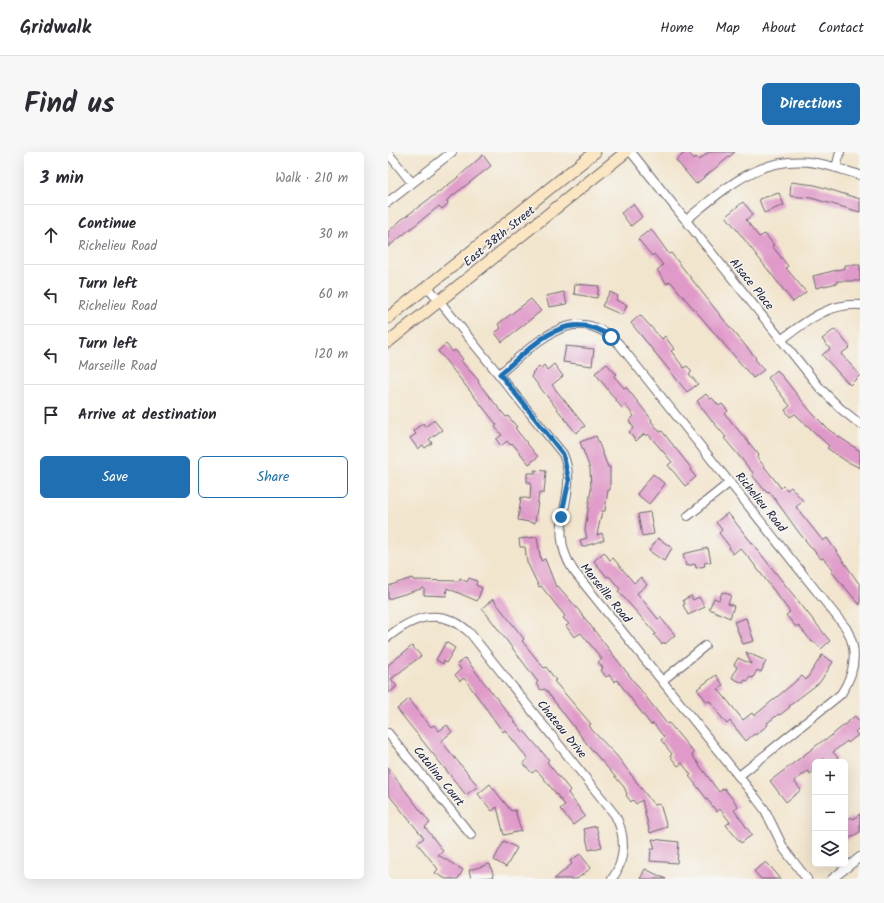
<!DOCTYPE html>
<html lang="en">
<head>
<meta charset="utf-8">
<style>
  :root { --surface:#fff; --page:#f7f7f7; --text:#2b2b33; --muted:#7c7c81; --line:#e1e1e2; --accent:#1f6fb2 }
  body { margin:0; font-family:Kalam,sans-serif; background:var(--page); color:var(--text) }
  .controls { position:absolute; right:12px; bottom:12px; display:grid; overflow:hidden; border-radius:6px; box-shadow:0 4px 16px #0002 }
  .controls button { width:36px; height:36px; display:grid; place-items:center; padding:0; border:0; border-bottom:1px solid var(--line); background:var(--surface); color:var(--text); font:20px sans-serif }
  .stop { position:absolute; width:12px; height:12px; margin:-9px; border:3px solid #1f6fb2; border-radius:50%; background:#fff }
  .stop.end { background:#1f6fb2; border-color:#fff; box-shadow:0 1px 4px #0008 }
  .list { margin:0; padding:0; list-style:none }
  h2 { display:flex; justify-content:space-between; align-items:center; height:52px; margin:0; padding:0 16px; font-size:17px }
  h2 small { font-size:13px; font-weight:400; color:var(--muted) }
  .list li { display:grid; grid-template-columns:26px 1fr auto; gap:12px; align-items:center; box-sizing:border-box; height:60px; padding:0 16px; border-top:1px solid var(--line) }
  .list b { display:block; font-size:15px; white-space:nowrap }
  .list p { margin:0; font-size:13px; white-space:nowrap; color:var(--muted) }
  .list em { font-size:13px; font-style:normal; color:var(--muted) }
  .actions { display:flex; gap:8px; padding:12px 16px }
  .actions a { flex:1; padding:9px 0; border:1px solid var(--accent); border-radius:6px; text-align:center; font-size:14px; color:var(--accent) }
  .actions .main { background:var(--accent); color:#fff }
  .icon { flex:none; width:22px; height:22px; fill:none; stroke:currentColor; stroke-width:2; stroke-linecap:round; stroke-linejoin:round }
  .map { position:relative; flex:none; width:472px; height:727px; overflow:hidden; border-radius:6px }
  header { display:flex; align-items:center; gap:24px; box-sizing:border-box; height:56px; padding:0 20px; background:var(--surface); border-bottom:1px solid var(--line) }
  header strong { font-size:19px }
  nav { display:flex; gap:22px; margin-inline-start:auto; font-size:14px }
  .intro { display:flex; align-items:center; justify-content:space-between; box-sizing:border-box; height:96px; padding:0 24px }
  h1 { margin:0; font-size:28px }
  .button { padding:10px 18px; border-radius:6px; background:var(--accent); color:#fff; font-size:14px; font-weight:700 }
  main { display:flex; gap:24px; padding:0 24px }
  aside { flex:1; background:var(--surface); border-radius:6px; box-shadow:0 4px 16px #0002 }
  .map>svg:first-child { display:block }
</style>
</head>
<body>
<header>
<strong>Gridwalk</strong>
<nav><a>Home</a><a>Map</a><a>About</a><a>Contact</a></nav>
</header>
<div class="intro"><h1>Find us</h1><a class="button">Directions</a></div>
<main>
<aside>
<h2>3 min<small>Walk · 210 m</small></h2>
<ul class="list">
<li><svg class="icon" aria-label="ahead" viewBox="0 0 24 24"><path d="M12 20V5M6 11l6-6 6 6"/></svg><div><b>Continue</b><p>Richelieu Road</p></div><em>30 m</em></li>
<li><svg class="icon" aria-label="left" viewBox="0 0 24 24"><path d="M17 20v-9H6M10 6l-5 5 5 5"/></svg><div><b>Turn left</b><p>Richelieu Road</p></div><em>60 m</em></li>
<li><svg class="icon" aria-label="left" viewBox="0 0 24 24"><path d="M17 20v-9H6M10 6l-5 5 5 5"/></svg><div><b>Turn left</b><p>Marseille Road</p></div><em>120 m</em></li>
<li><svg class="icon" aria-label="arrive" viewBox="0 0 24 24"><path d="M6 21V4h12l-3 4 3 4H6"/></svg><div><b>Arrive at destination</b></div></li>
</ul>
<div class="actions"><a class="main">Save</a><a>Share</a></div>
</aside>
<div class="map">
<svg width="472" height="727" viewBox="0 0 472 727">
  <rect width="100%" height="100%" fill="#f6f6f2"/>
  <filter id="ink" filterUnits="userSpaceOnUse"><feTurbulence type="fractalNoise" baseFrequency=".025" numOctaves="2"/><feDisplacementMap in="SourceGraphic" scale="8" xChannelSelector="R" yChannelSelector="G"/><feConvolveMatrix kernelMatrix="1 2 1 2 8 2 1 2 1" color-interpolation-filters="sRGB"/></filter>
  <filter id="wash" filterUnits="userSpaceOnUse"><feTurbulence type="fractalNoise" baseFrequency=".012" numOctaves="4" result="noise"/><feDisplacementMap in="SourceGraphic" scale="16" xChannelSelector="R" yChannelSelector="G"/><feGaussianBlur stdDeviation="0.9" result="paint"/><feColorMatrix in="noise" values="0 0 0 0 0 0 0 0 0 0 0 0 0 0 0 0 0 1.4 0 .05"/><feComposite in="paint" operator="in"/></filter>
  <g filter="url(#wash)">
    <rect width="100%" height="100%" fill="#f2e5ce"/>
    <g id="blocks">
      <path fill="#e09ac9" d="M 298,0 L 300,0 L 306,7 L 308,5 L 311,8 L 321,0 L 347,0 L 308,32 L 288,8 Z
        M 95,3 L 103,14 L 59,48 L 60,52 L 54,57 L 51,54 L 46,58 L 0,95 L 0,80 L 13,68 L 68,27 Z
        M 403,30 L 427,33 L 472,47 L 472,60 L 423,46 L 402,44 Z
        M 391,41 L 396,53 L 376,61 L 371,47 Z
        M 355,50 L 365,62 L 358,68 L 371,85 L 377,82 L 386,93 L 384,94 L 400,114 L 398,116 L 418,140 L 405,150 L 338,64 Z
        M 245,52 L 254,65 L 243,74 L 233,61 Z
        M 263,77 L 281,102 L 283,101 L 340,173 L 368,206 L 367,207 L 376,218 L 365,226 L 282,129 L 279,132 L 269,118 L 275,113 L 266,102 L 264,104 L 250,87 Z
        M 457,113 L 472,113 L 472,129 L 449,129 L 449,131 L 428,136 L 425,124 L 457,116 Z
        M 187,132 L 211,134 L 209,146 L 186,142 Z
        M 176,140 L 179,152 L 161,155 L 158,144 Z
        M 222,140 L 230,144 L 228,148 L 239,153 L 234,163 L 214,154 Z
        M 143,147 L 153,159 L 114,190 L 107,181 L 113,176 L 110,172 Z
        M 252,163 L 274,187 L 277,184 L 286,197 L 283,199 L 296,216 L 299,214 L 304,219 L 301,222 L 310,232 L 299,240 L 243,171 Z
        M 447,177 L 462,195 L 453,202 L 472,223 L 462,233 L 434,203 L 442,197 L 434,187 Z
        M 58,192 L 65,200 L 67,198 L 75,207 L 73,209 L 91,229 L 90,230 L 92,233 L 118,265 L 120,264 L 129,275 L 127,276 L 150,305 L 141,312 L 124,291 L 122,293 L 119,289 L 113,294 L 108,287 L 114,283 L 107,275 L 109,273 L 50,199 Z
        M 178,194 L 206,197 L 204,214 L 175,210 Z
        M 166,212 L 175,224 L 164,233 L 197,274 L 188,281 L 143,224 L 145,222 L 144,221 L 151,214 L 153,216 L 156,213 L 159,218 Z
        M 219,212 L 228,222 L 226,224 L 236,236 L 238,235 L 264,268 L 263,269 L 272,280 L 274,279 L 303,316 L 302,318 L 308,325 L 297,334 L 280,313 L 284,310 L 260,282 L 258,284 L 256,282 L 248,289 L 241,280 L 246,276 L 241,269 L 246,264 L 237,253 L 234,256 L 207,221 Z
        M 389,218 L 424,261 L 441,278 L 472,299 L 472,316 L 458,309 L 439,296 L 441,294 L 407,262 L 402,265 L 397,258 L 402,254 L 380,226 Z
        M 318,242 L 322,247 L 324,246 L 331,254 L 334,252 L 340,259 L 337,262 L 371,303 L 369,305 L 372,309 L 393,336 L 395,334 L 399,338 L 403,335 L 415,349 L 408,355 L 435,389 L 439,386 L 472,433 L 472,453 L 443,419 L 445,418 L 435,406 L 433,407 L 412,382 L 381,339 L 379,341 L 364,323 L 366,322 L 336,286 L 338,285 L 319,263 L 309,249 Z
        M 46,268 L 54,278 L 41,287 L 44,291 L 37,296 L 35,293 L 30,297 L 22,286 L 28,282 L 25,279 L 35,271 L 37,275 Z
        M 208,284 L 220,315 L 222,315 L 222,338 L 220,338 L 217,359 L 214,359 L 209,383 L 214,381 L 216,388 L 194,395 L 192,388 L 199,386 L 197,378 L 203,337 L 202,317 L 192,290 Z
        M 146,318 L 158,319 L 156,341 L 151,341 L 147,371 L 130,368 L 133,345 L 142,347 L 143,330 L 139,330 L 139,321 L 148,321 Z
        M 265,322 L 277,332 L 261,352 L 249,342 Z
        M 262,360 L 266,382 L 254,384 L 250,362 Z
        M 340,361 L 442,489 L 433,497 L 427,490 L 424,490 L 410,473 L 408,475 L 398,463 L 402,460 L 362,407 L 352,396 L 345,402 L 341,396 L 342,395 L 331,381 L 334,378 L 328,370 Z
        M 149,385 L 153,409 L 157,407 L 168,435 L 170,434 L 188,455 L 279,572 L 281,571 L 306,601 L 304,603 L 331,640 L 336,636 L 350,654 L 346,658 L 364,683 L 353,691 L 338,673 L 342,670 L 332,657 L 329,660 L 301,624 L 303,623 L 294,611 L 290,614 L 282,604 L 284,602 L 273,588 L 276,585 L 265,571 L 263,573 L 229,528 L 227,530 L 221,523 L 218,525 L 213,518 L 215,516 L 210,510 L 214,507 L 193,481 L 186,485 L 178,474 L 181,472 L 175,466 L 177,464 L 153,434 L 151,435 L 139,410 L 137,395 L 132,395 L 131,387 Z
        M 270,386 L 284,396 L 276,409 L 261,399 Z
        M 320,396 L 323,410 L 316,411 L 317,414 L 308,416 L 307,412 L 298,414 L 295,402 Z
        M 216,400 L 222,408 L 225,406 L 246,431 L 253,425 L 259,433 L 249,441 L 270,467 L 272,465 L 287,483 L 277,492 L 276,490 L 274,492 L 266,483 L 268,482 L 230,439 L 232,437 L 221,424 L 219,425 L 206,409 Z
        M 24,426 L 25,428 L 71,429 L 72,426 L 79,430 L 81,426 L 89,429 L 88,433 L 94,436 L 89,449 L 59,436 L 58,444 L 36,443 L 36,436 L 0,447 L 0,434 Z
        M 334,440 L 343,443 L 340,452 L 346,454 L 342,466 L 321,457 L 326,446 L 331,448 Z
        M 303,444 L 305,448 L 311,445 L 317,455 L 300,463 L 295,453 L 297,452 L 295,448 Z
        M 105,447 L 136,487 L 134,489 L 156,516 L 158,515 L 168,528 L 166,529 L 203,572 L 201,573 L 204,578 L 229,604 L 266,653 L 272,652 L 279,675 L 262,681 L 254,648 L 248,652 L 245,648 L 243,650 L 238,643 L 239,642 L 236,635 L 199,592 L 157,537 L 153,538 L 148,532 L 150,530 L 94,456 Z
        M 358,466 L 366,489 L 355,492 L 346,470 Z
        M 58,490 L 67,496 L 58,511 L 56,509 L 55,512 L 48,508 Z
        M 24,494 L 33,504 L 3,527 L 9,534 L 0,542 L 0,513 Z
        M 358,500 L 378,509 L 373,520 L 369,518 L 365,526 L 361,525 L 360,529 L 357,528 L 355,531 L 344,526 L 349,515 L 346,513 L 350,506 L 363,512 Z
        M 434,503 L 445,510 L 432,530 L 401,554 L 402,555 L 392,563 L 391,562 L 379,571 L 380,573 L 367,583 L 366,582 L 358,589 L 342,569 L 339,572 L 330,561 L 331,560 L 322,549 L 319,550 L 309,537 L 328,523 L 335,533 L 330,537 L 355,568 L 364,561 L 366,564 L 414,524 L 418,528 Z
        M 77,506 L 135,580 L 136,579 L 161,608 L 159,610 L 182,638 L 180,641 L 197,664 L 185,673 L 172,657 L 177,653 L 153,623 L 148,618 L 144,621 L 135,611 L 140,607 L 117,578 L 115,580 L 107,569 L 76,526 L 72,529 L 67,523 L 73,517 L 69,512 Z
        M 21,547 L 43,575 L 46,573 L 51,579 L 59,573 L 64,580 L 53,589 L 90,634 L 78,643 L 9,557 Z
        M 467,564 L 472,570 L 472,575 L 467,580 L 470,583 L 460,591 L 459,589 L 445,600 L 450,606 L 445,610 L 438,610 L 436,607 L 431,610 L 427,610 L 427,618 L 422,622 L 420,619 L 406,629 L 413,638 L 398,650 L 382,629 L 437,587 L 438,588 Z
        M 0,616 L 42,671 L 37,675 L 55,699 L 50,703 L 75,718 L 70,727 L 58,727 L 47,721 L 50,717 L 29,691 L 36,686 L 0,642 Z
        M 102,632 L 123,659 L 127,658 L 133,679 L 116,683 L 109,655 L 104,659 L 90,642 Z
        M 472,662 L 472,680 L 457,689 L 457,670 L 463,665 L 465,667 Z
        M 208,674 L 214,695 L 201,698 L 196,677 Z
        M 264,687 L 291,690 L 289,711 L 262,709 L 263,697 L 267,697 Z
        M 116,689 L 129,696 L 118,715 L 106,708 Z
        M 192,702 L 203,716 L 189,727 L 166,727 L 184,712 L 182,709 Z
        M 378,710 L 382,714 L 393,727 L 373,727 L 366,719 Z
        M 102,712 L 106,725 L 83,727 L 81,718 Z
        M 257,717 L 278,727 L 252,727 Z"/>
    </g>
  </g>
  <g filter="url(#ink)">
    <use href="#blocks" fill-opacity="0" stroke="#6b666e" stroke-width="1"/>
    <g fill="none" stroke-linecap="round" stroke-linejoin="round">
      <defs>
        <path id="minor" d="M 243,0 L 432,236 L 453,257 L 472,272
          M 0,1 L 24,31
          M 448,16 L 452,0
          M 0,50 L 64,0
          M 298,68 C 338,36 372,2 428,11 C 443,13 457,19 472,23
          M 40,135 L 175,302 C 193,345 156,372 185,418 L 368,646 L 377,658 L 396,697 L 419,727
          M 393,188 C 417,170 440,151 472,153
          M 111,222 C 147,193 186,146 231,192 L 458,476 C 471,499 467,521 453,542 L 351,624
          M 300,364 L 341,331
          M 0,485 C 26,464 54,454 82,481 L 227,663 C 238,683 238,708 224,727
          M 274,529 L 317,494
          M 0,581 L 83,683
          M 444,727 L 472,705"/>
        <path id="secondary" d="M 0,166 L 207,0
          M 0,190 L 238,0"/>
      </defs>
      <use href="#minor" stroke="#6b666e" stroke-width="10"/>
      <use href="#secondary" stroke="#6b666e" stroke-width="13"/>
      <use href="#minor" stroke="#fff" stroke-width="8"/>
      <use href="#secondary" stroke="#fbe6c3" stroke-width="11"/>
    </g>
  </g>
  <g fill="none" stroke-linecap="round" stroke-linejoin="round" filter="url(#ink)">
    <path stroke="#1f6fb2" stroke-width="5" d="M 173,365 L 181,329 L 175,302 L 112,222 C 145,195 177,153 223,185"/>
  </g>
  <g text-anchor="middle" stroke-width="3" stroke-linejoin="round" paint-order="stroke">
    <g font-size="12" fill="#22223b" stroke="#f6f6f2">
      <text transform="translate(111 84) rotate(-39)" y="4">East 38th Street</text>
      <text transform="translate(364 132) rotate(51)" y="4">Alsace Place</text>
      <text transform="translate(373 350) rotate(51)" y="4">Richelieu Road</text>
      <text transform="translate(218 441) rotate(51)" y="4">Marseille Road</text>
      <text transform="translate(174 577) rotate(51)" y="4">Chateau Drive</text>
      <text transform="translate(51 624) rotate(51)" y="4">Catalina Court</text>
    </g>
  </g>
</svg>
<div class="controls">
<button>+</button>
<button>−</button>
<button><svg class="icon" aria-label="layers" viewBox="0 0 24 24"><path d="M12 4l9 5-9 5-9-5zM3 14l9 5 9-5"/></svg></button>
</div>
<div class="stop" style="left:223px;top:185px"></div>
<div class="stop end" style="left:173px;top:365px"></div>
</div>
</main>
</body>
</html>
